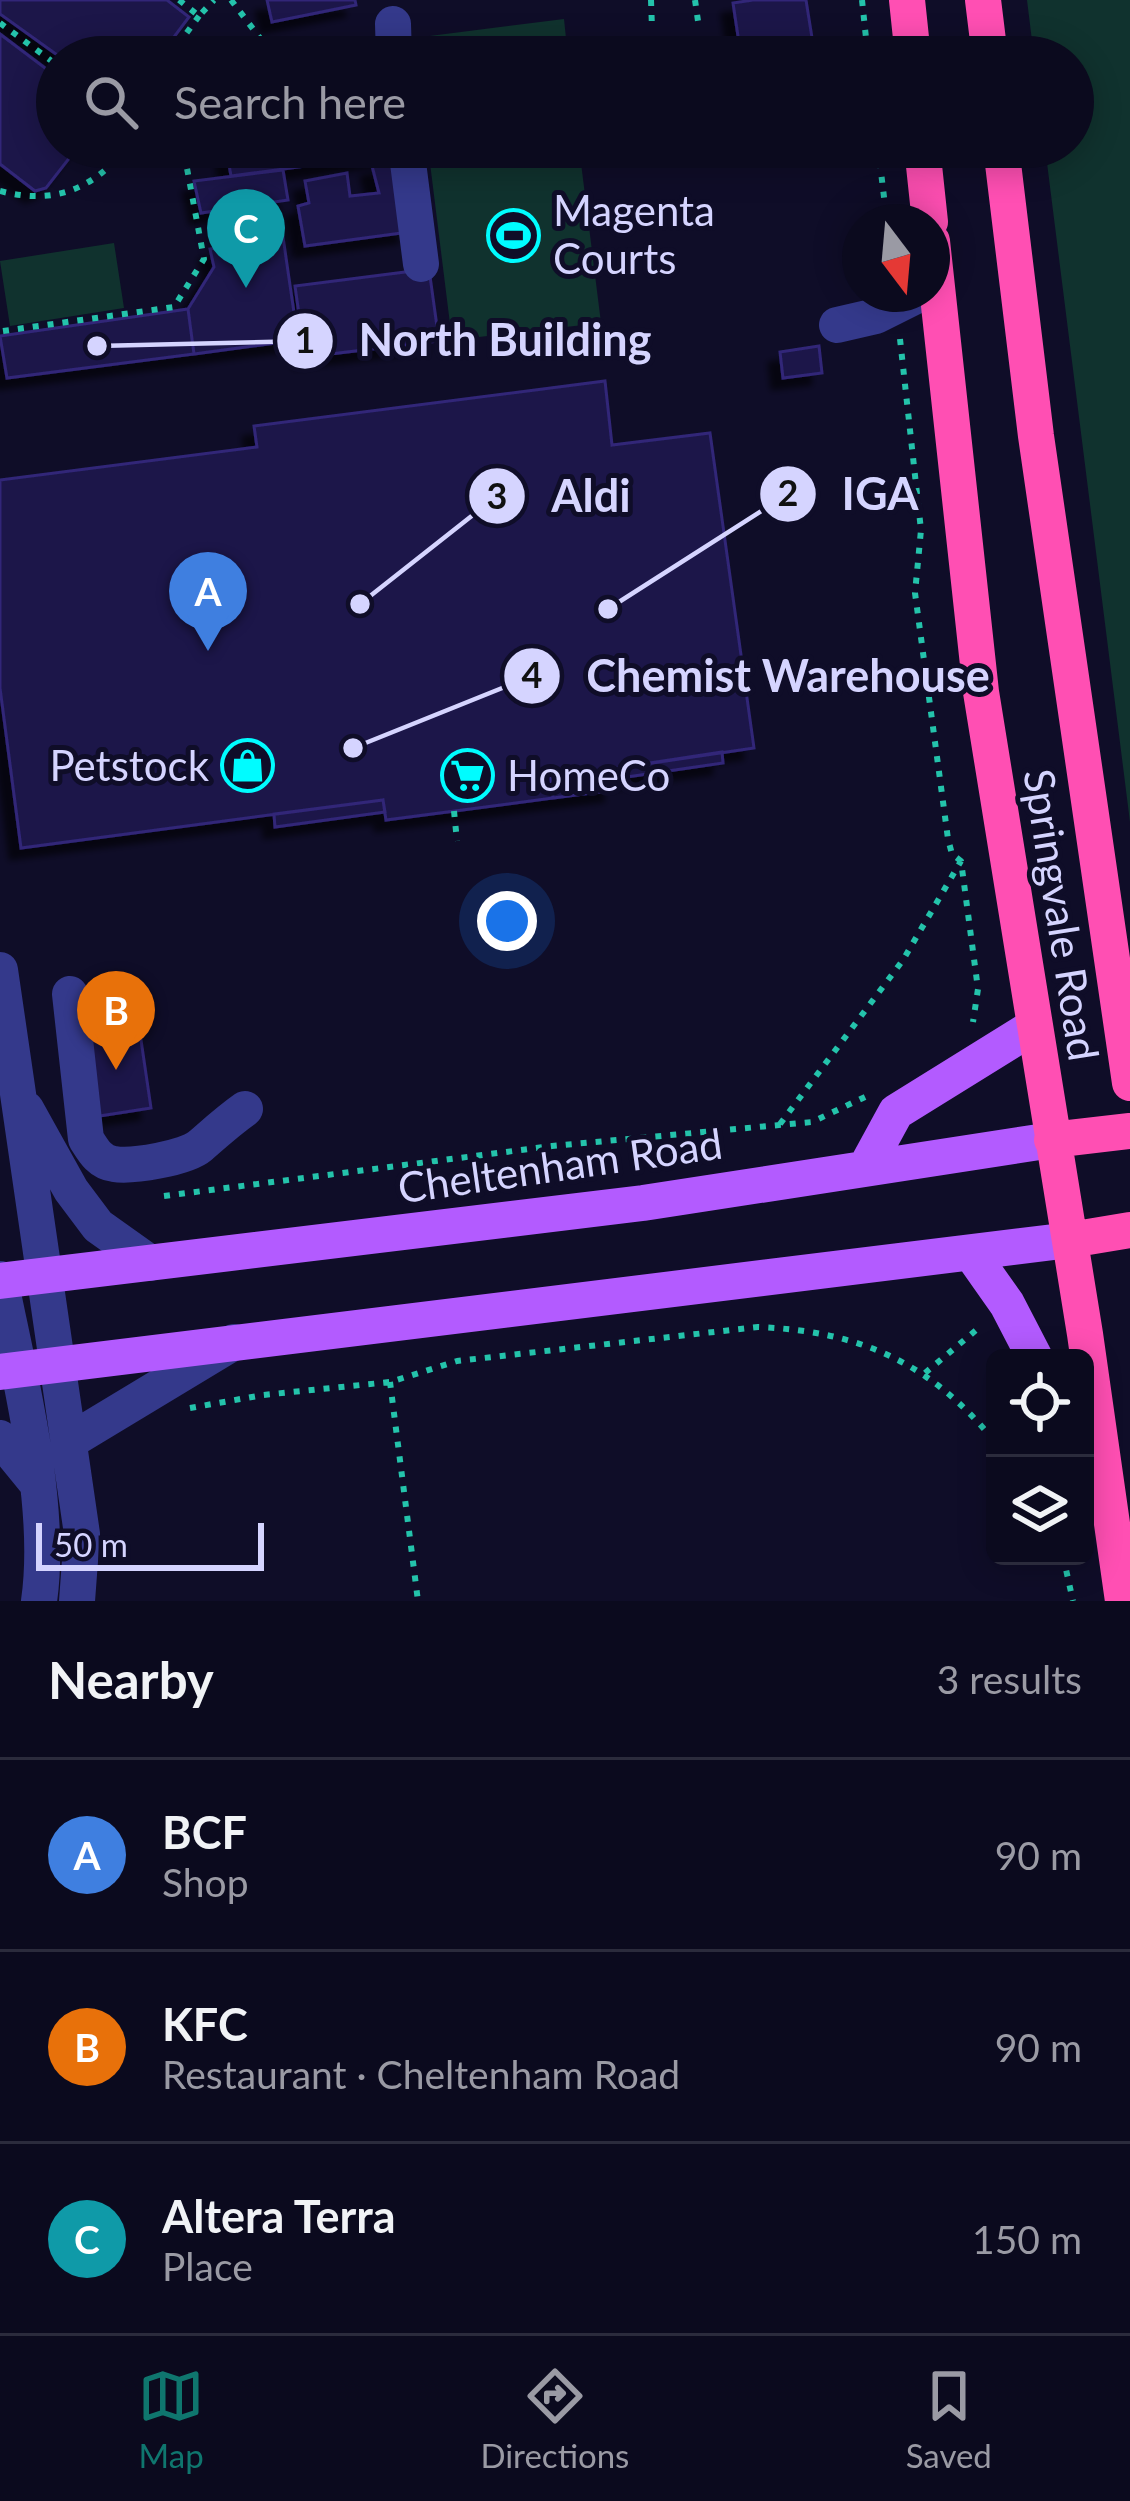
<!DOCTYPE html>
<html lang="en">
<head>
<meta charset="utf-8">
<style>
  :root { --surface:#0b0a1e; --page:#19182b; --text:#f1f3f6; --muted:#9a9aa4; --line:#2b2b3c; --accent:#0f766e }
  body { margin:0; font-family:Lato,sans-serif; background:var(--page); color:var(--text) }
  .controls { position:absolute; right:36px; bottom:36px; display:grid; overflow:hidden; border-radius:18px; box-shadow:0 6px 30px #0003 }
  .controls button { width:108px; height:108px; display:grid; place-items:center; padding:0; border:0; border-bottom:3px solid var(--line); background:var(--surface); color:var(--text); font:60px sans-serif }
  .compass { position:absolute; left:842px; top:204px; width:108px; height:108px; border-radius:50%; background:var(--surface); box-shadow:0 6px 30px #0003; rotate:164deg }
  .scale { position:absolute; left:36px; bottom:30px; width:228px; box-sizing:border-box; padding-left:12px; border:6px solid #d5d4ff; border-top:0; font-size:33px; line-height:42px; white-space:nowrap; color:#d5d4ff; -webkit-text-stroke:9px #0f0d28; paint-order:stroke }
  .you { position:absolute; left:507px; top:921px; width:42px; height:42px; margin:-30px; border:9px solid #fff; border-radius:50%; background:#1a73e8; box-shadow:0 0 0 18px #1a73e833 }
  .badge { display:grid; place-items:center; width:78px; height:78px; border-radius:50%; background:var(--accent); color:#fff; font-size:39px; font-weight:700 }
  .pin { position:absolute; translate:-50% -99px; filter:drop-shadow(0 3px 6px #0008) }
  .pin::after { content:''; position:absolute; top:63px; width:42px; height:36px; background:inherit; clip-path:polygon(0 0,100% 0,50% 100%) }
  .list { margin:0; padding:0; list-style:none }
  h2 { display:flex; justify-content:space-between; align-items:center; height:156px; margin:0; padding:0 48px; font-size:51px }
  h2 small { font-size:39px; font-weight:400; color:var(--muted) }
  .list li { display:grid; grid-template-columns:78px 1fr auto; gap:36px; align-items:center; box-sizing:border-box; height:192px; padding:0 48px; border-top:3px solid var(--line) }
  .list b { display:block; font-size:45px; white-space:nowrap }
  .list p { margin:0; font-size:39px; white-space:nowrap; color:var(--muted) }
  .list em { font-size:39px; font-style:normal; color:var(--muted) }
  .icon { flex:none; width:66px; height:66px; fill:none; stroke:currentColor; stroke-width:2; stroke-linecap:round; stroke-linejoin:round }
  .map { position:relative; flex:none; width:1130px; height:1601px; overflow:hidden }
  .search { position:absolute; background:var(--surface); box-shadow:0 6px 30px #0003; left:36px; right:36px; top:36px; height:132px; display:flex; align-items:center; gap:30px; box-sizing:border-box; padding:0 42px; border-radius:66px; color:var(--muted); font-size:45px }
  .sheet { height:732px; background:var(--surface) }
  nav { display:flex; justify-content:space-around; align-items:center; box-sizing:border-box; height:168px; border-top:3px solid var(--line); background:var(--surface); font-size:33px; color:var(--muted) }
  nav a { display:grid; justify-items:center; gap:6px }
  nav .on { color:var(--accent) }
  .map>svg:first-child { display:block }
</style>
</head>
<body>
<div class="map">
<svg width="1130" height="1601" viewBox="0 0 1130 1601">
  <defs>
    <filter id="shadow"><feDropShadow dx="-11" dy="11" stdDeviation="3" flood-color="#0009"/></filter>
  </defs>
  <rect width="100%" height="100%" fill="#0f0d28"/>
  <path fill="#10322e" d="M 1027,0 L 1130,0 L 1130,822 L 1045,147 L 1073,147 L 1073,57 L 1034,57 Z
    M 564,19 L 568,57 L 416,57 L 414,38 Z
    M 428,147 L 579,147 L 601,323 L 452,340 Z
    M 114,243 L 124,308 L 10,326 L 0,261 Z"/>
  <path fill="#1d174a" stroke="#302778" stroke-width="3" filter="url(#shadow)" d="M 0,0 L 167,0 L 189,17 L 159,57 L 60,57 L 0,14 Z
    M 267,0 L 355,0 L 356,5 L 272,22 Z
    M 753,0 L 806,0 L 813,44 L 741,56 L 733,3 Z
    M 0,34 L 57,77 L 57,147 L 78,147 L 46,188 L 35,191 L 0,164 Z
    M 226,147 L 386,147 L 387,155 L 231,176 Z
    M 398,161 L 409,232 L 305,246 L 298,206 L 309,203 L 305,181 L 347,173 L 350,196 L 379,193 L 372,166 Z
    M 283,170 L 288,200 L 201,213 L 194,181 Z
    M 283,237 L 298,340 L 194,354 L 188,309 L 214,267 L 210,249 Z
    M 429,269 L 439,341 L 305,357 L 295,286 Z
    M 188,309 L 194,354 L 7,378 L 0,336 Z
    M 819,346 L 822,373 L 783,378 L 780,352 Z
    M 605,381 L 612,445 L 710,433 L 754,748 L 551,778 L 553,798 L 386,820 L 383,800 L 21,848 L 0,688 L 0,480 L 257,447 L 254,426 Z
    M 722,752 L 723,763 L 613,779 L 615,790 L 553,798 L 551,778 Z
    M 383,800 L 385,812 L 275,827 L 274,814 Z
    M 136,1006 L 151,1108 L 93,1117 L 78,1015 Z"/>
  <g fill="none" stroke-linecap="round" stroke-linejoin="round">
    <path stroke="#24c3ab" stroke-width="6" stroke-dasharray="6 9" stroke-linecap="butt" d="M 179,0 L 199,16 L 214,0
      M 231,0 L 260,38 L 283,57
      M 651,0 L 652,28
      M 695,0 L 698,21
      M 862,0 L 868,57
      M 0,23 L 57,65
      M 169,57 L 199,16
      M 226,57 L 260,38
      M 878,147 L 887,222
      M 0,191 C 53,205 93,190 127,147
      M 3,331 L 174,307 L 204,259 L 183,147
      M 900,339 L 921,530 L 915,593 L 948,839 L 952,854 L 961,861 L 978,989 L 973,1022
      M 454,811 L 457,841
      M 780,1124 L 903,960 L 961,861
      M 164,1196 L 552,1146 L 812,1122 L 867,1096
      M 925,1373 L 981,1326
      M 390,1382 L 418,1601
      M 190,1408 L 263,1395 L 390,1382 L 457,1361 L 758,1327 C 860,1331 931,1363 995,1442
      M 1063,1556 L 1073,1601"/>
    <path stroke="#34398b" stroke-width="36" d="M 393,24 L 394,57
      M 406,147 L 421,264
      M 837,325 L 876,316 L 920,294
      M 0,970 L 82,1534 L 77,1601
      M 70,994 L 86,1139 C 93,1150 99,1162 114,1164 C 132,1167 186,1158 200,1146 C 215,1133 228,1121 245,1109
      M 26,1109 L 71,1190 L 98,1226 L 150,1263
      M 0,1279 C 19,1374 53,1505 39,1601
      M 0,1438 L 35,1481
      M 70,1441 L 234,1342"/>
    <path stroke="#b35bff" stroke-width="36" d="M 866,1167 L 896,1112 L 1033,1027
      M 971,1253 L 1007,1304 L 1035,1358
      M 0,1281 L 643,1203 L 1052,1140
      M 0,1372 L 1070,1240"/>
    <path stroke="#ff4fb3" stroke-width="36" d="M 907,0 L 913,57
      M 983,0 L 990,57
      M 922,147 L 930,222
      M 1001,147 L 1036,436 L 1130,1083
      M 932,241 L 981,692 L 1085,1334 L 1123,1601
      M 1052,1140 L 1130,1131
      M 1070,1240 L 1130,1230"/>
  </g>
  <defs>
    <symbol id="stadium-ring" viewBox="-11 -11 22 22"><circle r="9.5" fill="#0f0d28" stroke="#00fcff" stroke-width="1.5"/><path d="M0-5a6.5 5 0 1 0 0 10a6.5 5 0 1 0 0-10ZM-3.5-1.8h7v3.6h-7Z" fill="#00fcff"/></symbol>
    <symbol id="shop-ring" viewBox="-11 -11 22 22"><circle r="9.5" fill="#0f0d28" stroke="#00fcff" stroke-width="1.5"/><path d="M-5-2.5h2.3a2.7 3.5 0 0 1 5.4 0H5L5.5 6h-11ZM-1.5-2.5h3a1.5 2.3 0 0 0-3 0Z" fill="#00fcff"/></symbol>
    <symbol id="supermarket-ring" viewBox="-11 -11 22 22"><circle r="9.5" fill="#0f0d28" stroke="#00fcff" stroke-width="1.5"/><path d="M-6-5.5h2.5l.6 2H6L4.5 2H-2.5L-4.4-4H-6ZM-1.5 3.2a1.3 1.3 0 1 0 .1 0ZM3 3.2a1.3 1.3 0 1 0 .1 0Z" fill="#00fcff"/></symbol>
  </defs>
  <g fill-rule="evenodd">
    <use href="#stadium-ring" x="484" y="206" width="59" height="59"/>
    <use href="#shop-ring" x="218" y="736" width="59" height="59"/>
    <use href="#supermarket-ring" x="438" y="746" width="59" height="59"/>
  </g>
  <g text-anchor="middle" stroke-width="10" stroke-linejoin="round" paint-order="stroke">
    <g font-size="42" fill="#d5d4ff" stroke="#0f0d28" text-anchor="start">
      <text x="553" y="226">Magenta<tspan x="553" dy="48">Courts</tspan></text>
      <text x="209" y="781" text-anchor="end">Petstock</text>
      <text x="507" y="791">HomeCo</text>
    </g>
    <g font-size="42" fill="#d5d4ff" stroke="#0f0d28">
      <text transform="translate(1061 915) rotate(81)" y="15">Springvale Road</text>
      <text transform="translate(560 1166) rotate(-8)" y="15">Cheltenham Road</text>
    </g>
  </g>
  <path fill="none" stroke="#d5d4ff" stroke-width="4.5" d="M97 346L305 341M608 609L788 494M360 604L497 496M353 748L532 676"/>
  <g fill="#d5d4ff" stroke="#0f0d28" stroke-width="4.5">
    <circle cx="97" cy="346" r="12"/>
    <circle cx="608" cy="609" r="12"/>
    <circle cx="360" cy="604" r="12"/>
    <circle cx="353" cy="748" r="12"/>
    <circle cx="305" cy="341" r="30"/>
    <circle cx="788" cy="494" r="30"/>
    <circle cx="497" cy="496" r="30"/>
    <circle cx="532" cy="676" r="30"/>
  </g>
  <g font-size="36" text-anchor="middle" font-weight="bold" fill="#111">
    <text x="305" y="353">1</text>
    <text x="788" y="506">2</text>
    <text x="497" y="509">3</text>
    <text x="532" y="688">4</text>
  </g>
  <g font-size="45" text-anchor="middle" font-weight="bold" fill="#d5d4ff" stroke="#0f0d28" stroke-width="10" stroke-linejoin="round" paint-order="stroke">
    <text x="505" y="356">North Building</text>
    <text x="880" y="510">IGA</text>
    <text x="591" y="512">Aldi</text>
    <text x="788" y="692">Chemist Warehouse</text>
  </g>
</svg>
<div class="controls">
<button><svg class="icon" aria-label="locate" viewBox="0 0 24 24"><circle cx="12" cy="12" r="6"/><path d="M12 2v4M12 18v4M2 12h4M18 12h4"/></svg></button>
<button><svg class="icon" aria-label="layers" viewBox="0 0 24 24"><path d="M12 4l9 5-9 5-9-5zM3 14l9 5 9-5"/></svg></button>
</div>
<svg class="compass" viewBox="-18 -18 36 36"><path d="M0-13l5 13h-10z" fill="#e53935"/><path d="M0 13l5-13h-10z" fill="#9a9aa4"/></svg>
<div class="scale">50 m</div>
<div class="you"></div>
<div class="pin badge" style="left:208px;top:651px;background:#3f7fe0">A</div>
<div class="pin badge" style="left:116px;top:1070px;background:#e8710a">B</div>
<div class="pin badge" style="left:246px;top:288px;background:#0f9aa8">C</div>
<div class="search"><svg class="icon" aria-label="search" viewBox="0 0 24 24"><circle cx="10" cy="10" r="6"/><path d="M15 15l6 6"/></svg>Search here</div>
</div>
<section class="sheet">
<h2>Nearby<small>3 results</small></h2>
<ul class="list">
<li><span class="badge" style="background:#3f7fe0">A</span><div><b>BCF</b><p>Shop</p></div><em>90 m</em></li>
<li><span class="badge" style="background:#e8710a">B</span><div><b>KFC</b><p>Restaurant · Cheltenham Road</p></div><em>90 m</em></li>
<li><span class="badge" style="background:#0f9aa8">C</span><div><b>Altera Terra</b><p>Place</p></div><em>150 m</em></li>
</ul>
</section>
<nav>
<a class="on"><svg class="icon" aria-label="map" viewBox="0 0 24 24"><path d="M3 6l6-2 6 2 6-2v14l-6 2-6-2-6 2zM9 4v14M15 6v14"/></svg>Map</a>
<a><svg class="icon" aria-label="directions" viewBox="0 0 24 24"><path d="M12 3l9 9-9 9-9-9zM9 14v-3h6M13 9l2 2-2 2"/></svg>Directions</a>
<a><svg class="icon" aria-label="saved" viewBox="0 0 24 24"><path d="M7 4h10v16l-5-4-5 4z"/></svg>Saved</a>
</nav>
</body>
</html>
